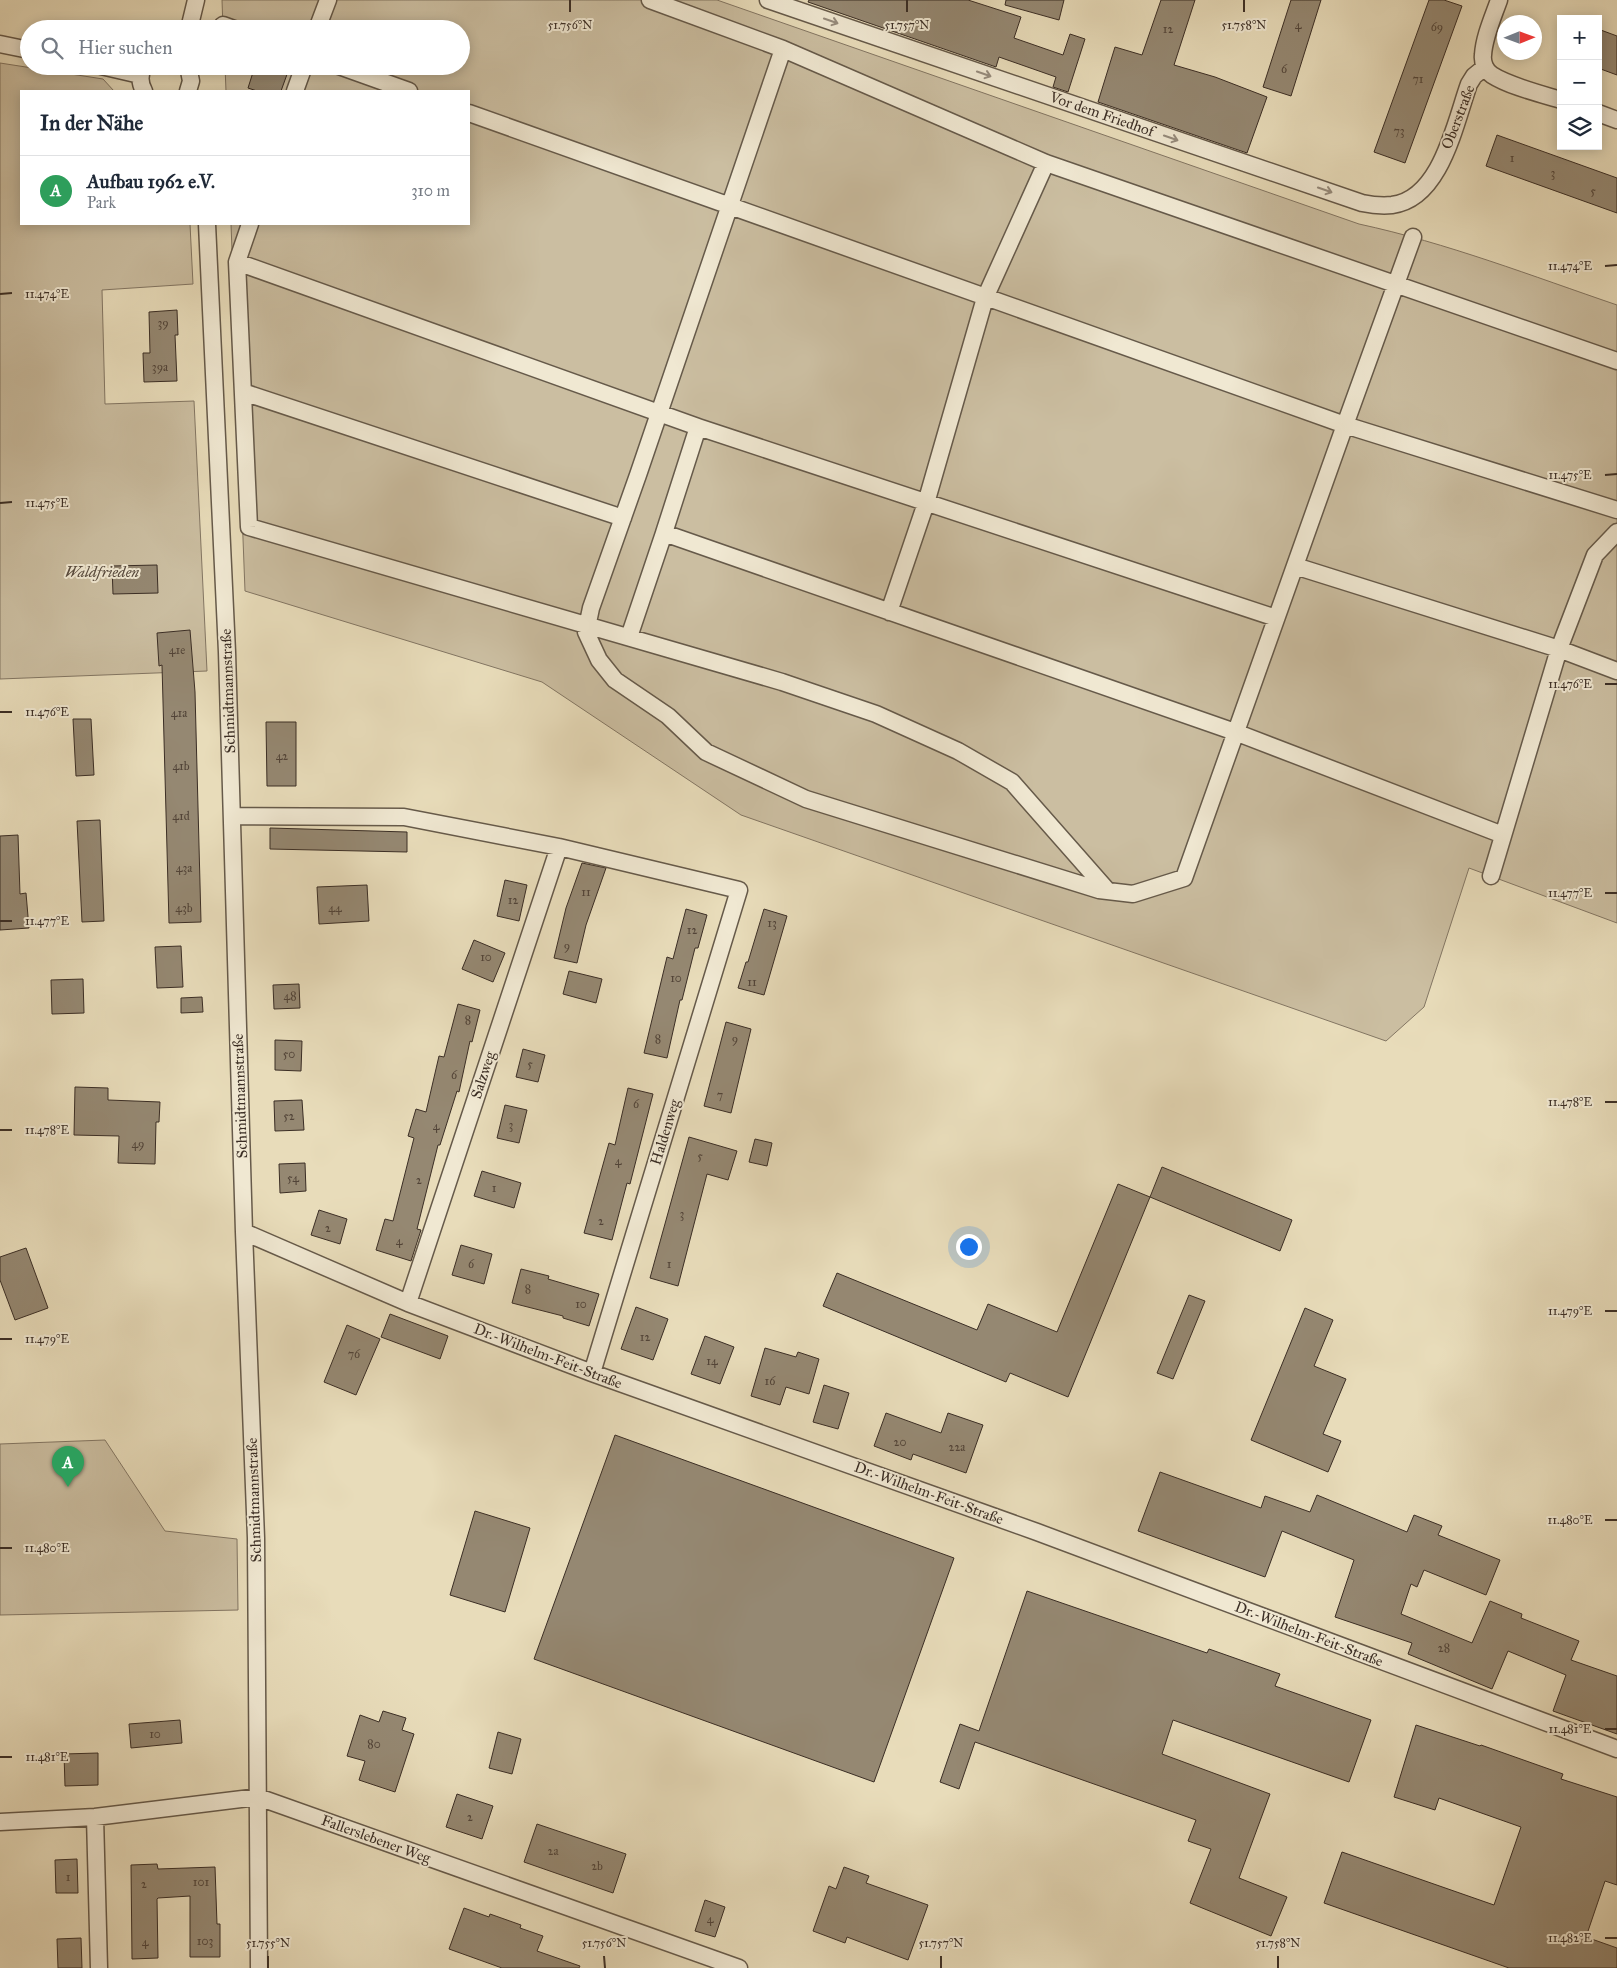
<!DOCTYPE html>
<html lang="de">
<head>
<meta charset="utf-8">
<style>
  :root { --surface:#fff; --page:#f6f6f7; --text:#1f2937; --muted:#747a83; --line:#e0e1e3; --accent:#d93025 }
  body { margin:0; font-family:"IM FELL Great Primer",serif; background:var(--page); color:var(--text) }
  .controls { position:absolute; right:15px; top:15px; display:grid; overflow:hidden; border-radius:0px; box-shadow:0 2px 12px #0003 }
  .controls button { width:45px; height:45px; display:grid; place-items:center; padding:0; border:0; border-bottom:1px solid var(--line); background:var(--surface); color:var(--text); font:25px sans-serif }
  .compass { position:absolute; left:1497px; top:15px; width:45px; height:45px; border-radius:50%; background:var(--surface); box-shadow:0 2px 12px #0003; rotate:89deg }
  .you { position:absolute; left:968px; top:1246px; width:18px; height:18px; margin:-12px; border:4px solid #fff; border-radius:50%; background:#1a73e8; box-shadow:0 0 0 8px #1a73e833 }
  .badge { display:grid; place-items:center; width:32px; height:32px; border-radius:50%; background:var(--accent); color:#fff; font-size:16px; font-weight:700 }
  .pin { position:absolute; translate:-50% -41px; filter:drop-shadow(0 1px 2px #0008) }
  .pin::after { content:''; position:absolute; top:26px; width:18px; height:15px; background:inherit; clip-path:polygon(0 0,100% 0,50% 100%) }
  .list { margin:0; padding:0; list-style:none }
  h2 { display:flex; justify-content:space-between; align-items:center; height:65px; margin:0; padding:0 20px; font-size:21px }
  h2 small { font-size:16px; font-weight:400; color:var(--muted) }
  .list li { display:grid; grid-template-columns:32px 1fr auto; gap:15px; align-items:center; box-sizing:border-box; height:70px; padding:0 20px; border-top:1px solid var(--line) }
  .list b { display:block; font-size:19px; white-space:nowrap }
  .list p { margin:0; font-size:16px; white-space:nowrap; color:var(--muted) }
  .list em { font-size:16px; font-style:normal; color:var(--muted) }
  .icon { flex:none; width:28px; height:28px; fill:none; stroke:currentColor; stroke-width:2; stroke-linecap:round; stroke-linejoin:round }
  .map { position:relative; flex:none; width:1617px; height:1968px; overflow:hidden }
  .search { position:absolute; background:var(--surface); box-shadow:0 2px 12px #0003; left:20px; top:20px; width:450px; height:55px; display:flex; align-items:center; gap:12px; box-sizing:border-box; padding:0 18px; border-radius:28px; color:var(--muted); font-size:19px }
  .panel { position:absolute; background:var(--surface); box-shadow:0 2px 12px #0003; left:20px; top:90px; width:450px; height:135px; border-radius:0px }
  .map>svg:first-child { display:block }
</style>
</head>
<body>
<div class="map">
<svg width="1617" height="1968" viewBox="0 0 1617 1968">
  <rect width="100%" height="100%" fill="#e8dcba"/>
  <filter id="stains"><feTurbulence type="fractalNoise" baseFrequency=".004" numOctaves="4"/><feColorMatrix values="0 0 0 0 .2 0 0 0 0 .09 0 0 0 0 .02 0 0 0 .5 -.17"/></filter>
  <radialGradient id="worn" r=".72"><stop offset=".6" stop-color="#630" stop-opacity="0"/><stop offset="1" stop-color="#630" stop-opacity=".3"/></radialGradient>
  <path fill="#cbbea1" stroke="#837663" d="M 222,0 L 717,0 L 1359,224 C 1447,243 1532,276 1617,305 L 1617,923 L 1469,868 L 1424,1007 L 1386,1041 L 741,815 L 542,682 L 245,591 L 231,224 L 469,224 L 469,91 L 226,91 L 225,66 L 461,66 L 461,29 L 223,29 Z
    M 0,63 L 103,79 L 114,91 L 21,91 L 21,224 L 190,224 L 193,284 L 102,290 L 105,404 L 194,401 L 207,671 L 0,679 Z
    M 105,1440 L 165,1531 L 237,1539 L 238,1610 L 0,1615 L 0,1444 Z"/>
  <path fill="#958872" stroke="#3b2e25" d="M 809,0 L 968,0 L 1021,17 L 1014,38 L 1063,55 L 1070,34 L 1085,39 L 1068,92 L 1053,87 L 1056,77 L 999,57 L 996,67 L 808,2 Z
    M 1006,0 L 1064,0 L 1059,20 L 1005,5 Z
    M 1161,0 L 1195,0 L 1174,65 L 1215,77 L 1267,97 L 1247,153 L 1098,102 L 1115,47 L 1142,55 Z
    M 1291,0 L 1321,0 L 1291,96 L 1263,87 Z
    M 1429,0 L 1444,0 L 1462,6 L 1405,163 L 1374,152 Z
    M 1598,29 L 1617,36 L 1617,75 L 1598,68 Z
    M 255,66 L 290,66 L 281,91 L 257,91 L 248,88 Z
    M 1497,135 L 1617,178 L 1617,213 L 1486,166 Z
    M 177,310 L 178,335 L 175,335 L 177,381 L 144,382 L 143,353 L 150,353 L 149,312 Z
    M 157,565 L 158,593 L 113,594 L 112,566 Z
    M 190,630 L 195,692 L 201,922 L 169,923 L 162,665 L 159,666 L 157,633 Z
    M 73,719 L 91,719 L 94,775 L 76,776 Z
    M 266,722 L 296,722 L 296,786 L 267,786 Z
    M 100,820 L 104,921 L 82,922 L 77,821 Z
    M 270,828 L 407,832 L 407,852 L 270,849 Z
    M 18,835 L 20,894 L 26,893 L 29,928 L 0,930 L 0,836 Z
    M 582,863 L 606,868 L 586,925 L 577,963 L 554,958 L 566,908 Z
    M 505,880 L 527,885 L 519,921 L 497,916 Z
    M 367,885 L 369,921 L 319,924 L 317,887 Z
    M 686,909 L 707,915 L 698,948 L 695,948 L 682,1000 L 680,1000 L 667,1058 L 644,1053 L 667,957 L 673,959 Z
    M 764,909 L 787,916 L 764,995 L 738,988 L 746,962 L 748,962 Z
    M 474,940 L 505,953 L 493,982 L 462,969 Z
    M 181,946 L 183,987 L 157,988 L 155,947 Z
    M 569,971 L 602,979 L 596,1003 L 563,994 Z
    M 83,979 L 84,1013 L 52,1014 L 51,980 Z
    M 299,984 L 300,1008 L 274,1009 L 273,985 Z
    M 202,997 L 203,1012 L 181,1013 L 181,998 Z
    M 458,1004 L 480,1010 L 472,1042 L 470,1041 L 459,1092 L 457,1091 L 440,1145 L 438,1145 L 417,1229 L 421,1230 L 411,1261 L 376,1250 L 385,1219 L 393,1221 L 414,1138 L 408,1136 L 416,1109 L 426,1112 L 439,1056 L 444,1057 Z
    M 726,1022 L 751,1029 L 731,1113 L 704,1106 Z
    M 275,1040 L 302,1041 L 301,1071 L 275,1070 Z
    M 523,1049 L 545,1055 L 538,1082 L 516,1077 Z
    M 75,1087 L 108,1088 L 108,1100 L 160,1102 L 159,1122 L 156,1122 L 155,1164 L 118,1163 L 119,1136 L 74,1135 Z
    M 628,1088 L 653,1094 L 630,1184 L 627,1183 L 612,1240 L 584,1233 L 609,1143 L 615,1145 Z
    M 302,1100 L 304,1130 L 275,1131 L 274,1101 Z
    M 505,1105 L 527,1110 L 519,1143 L 497,1138 Z
    M 689,1137 L 737,1151 L 728,1180 L 707,1174 L 678,1286 L 650,1278 Z
    M 755,1139 L 772,1143 L 767,1166 L 749,1162 Z
    M 305,1163 L 306,1191 L 280,1193 L 279,1164 Z
    M 1162,1167 L 1292,1220 L 1280,1251 L 1150,1197 L 1068,1397 L 1010,1373 L 1006,1382 L 823,1306 L 837,1273 L 977,1330 L 988,1304 L 1057,1332 L 1118,1184 L 1150,1197 Z
    M 482,1171 L 521,1183 L 514,1208 L 474,1196 Z
    M 319,1210 L 347,1219 L 340,1244 L 311,1235 Z
    M 461,1245 L 492,1254 L 484,1284 L 452,1275 Z
    M 26,1248 L 48,1308 L 15,1320 L 0,1280 L 0,1257 Z
    M 521,1269 L 549,1276 L 548,1279 L 599,1294 L 589,1326 L 563,1318 L 563,1316 L 512,1303 Z
    M 1189,1295 L 1205,1301 L 1173,1379 L 1157,1373 Z
    M 636,1307 L 668,1319 L 653,1360 L 621,1349 Z
    M 1305,1308 L 1333,1320 L 1314,1366 L 1346,1379 L 1323,1434 L 1341,1441 L 1328,1472 L 1251,1440 Z
    M 390,1314 L 448,1336 L 440,1359 L 381,1337 Z
    M 347,1325 L 380,1339 L 356,1395 L 324,1382 Z
    M 705,1336 L 734,1347 L 720,1384 L 691,1374 Z
    M 765,1348 L 796,1357 L 798,1352 L 819,1359 L 809,1394 L 786,1387 L 780,1405 L 751,1396 Z
    M 824,1385 L 849,1393 L 838,1429 L 813,1422 Z
    M 886,1413 L 941,1433 L 948,1413 L 983,1425 L 966,1473 L 913,1454 L 911,1460 L 874,1446 Z
    M 615,1435 L 954,1558 L 874,1782 L 534,1659 Z
    M 1160,1472 L 1261,1508 L 1265,1496 L 1310,1512 L 1317,1495 L 1407,1532 L 1414,1515 L 1442,1526 L 1438,1535 L 1500,1560 L 1486,1595 L 1424,1570 L 1417,1587 L 1411,1584 L 1401,1614 L 1472,1643 L 1490,1601 L 1522,1614 L 1521,1618 L 1579,1641 L 1571,1660 L 1617,1676 L 1617,1734 L 1553,1711 L 1566,1675 L 1508,1651 L 1492,1689 L 1408,1654 L 1412,1643 L 1335,1617 L 1354,1560 L 1282,1531 L 1265,1577 L 1138,1531 Z
    M 475,1511 L 530,1528 L 505,1612 L 450,1595 Z
    M 1027,1591 L 1207,1653 L 1209,1649 L 1280,1674 L 1275,1686 L 1371,1720 L 1349,1782 L 1173,1720 L 1162,1754 L 1270,1794 L 1239,1878 L 1287,1897 L 1271,1936 L 1190,1903 L 1211,1849 L 1188,1841 L 1196,1820 L 975,1742 L 959,1789 L 940,1782 L 960,1724 L 979,1731 Z
    M 383,1711 L 406,1718 L 402,1730 L 414,1734 L 395,1792 L 359,1780 L 365,1761 L 347,1756 L 360,1715 L 379,1722 Z
    M 180,1720 L 182,1743 L 131,1748 L 129,1724 Z
    M 1416,1725 L 1480,1746 L 1481,1745 L 1563,1774 L 1561,1779 L 1617,1797 L 1617,1885 L 1605,1881 L 1586,1937 L 1617,1948 L 1617,1968 L 1509,1968 L 1324,1903 L 1342,1852 L 1494,1905 L 1521,1827 L 1439,1798 L 1435,1810 L 1394,1797 Z
    M 498,1732 L 521,1739 L 512,1774 L 489,1768 Z
    M 98,1753 L 98,1785 L 65,1786 L 64,1754 Z
    M 457,1794 L 493,1806 L 482,1839 L 446,1827 Z
    M 537,1824 L 626,1854 L 613,1893 L 524,1862 Z
    M 77,1859 L 78,1893 L 56,1893 L 55,1860 Z
    M 157,1864 L 158,1869 L 215,1867 L 217,1924 L 220,1924 L 220,1957 L 190,1957 L 190,1896 L 158,1898 L 157,1899 L 158,1958 L 132,1959 L 131,1865 Z
    M 844,1867 L 869,1876 L 866,1883 L 928,1905 L 908,1960 L 847,1937 L 845,1943 L 813,1931 L 829,1886 L 836,1889 Z
    M 705,1900 L 725,1907 L 715,1937 L 695,1931 Z
    M 464,1908 L 489,1917 L 490,1914 L 521,1925 L 520,1928 L 543,1936 L 537,1951 L 580,1966 L 579,1968 L 502,1968 L 449,1949 Z
    M 81,1938 L 82,1968 L 58,1968 L 57,1939 Z"/>
  <g fill="none" stroke-linecap="round" stroke-linejoin="round">
    <defs>
      <path id="street" d="M 650,0 L 783,49 L 1046,163 L 1617,361
        M 768,0 L 1362,203 C 1372,205 1382,206 1392,205 C 1441,199 1455,123 1469,84 L 1474,76 L 1485,67
        M 1499,0 C 1493,17 1484,37 1483,55 C 1482,63 1486,71 1492,75 C 1509,86 1541,94 1561,100
        M 223,25 L 234,29
        M 189,29 L 196,0
        M 317,29 L 328,0
        M 0,44 L 29,50
        M 783,49 L 638,475 L 591,608 L 586,632 L 599,660 L 615,680 L 668,716 L 706,752 L 806,799 L 1099,890 L 1133,894 L 1184,878 L 1345,425 L 1617,510
        M 101,66 L 140,75
        M 143,66 C 140,75 139,82 144,91
        M 339,66 L 409,91
        M 188,91 L 191,81 L 188,66
        M 295,91 L 304,66
        M 469,113 L 1345,425 L 1413,237
        M 1598,113 L 1617,120
        M 207,224 L 227,652 L 244,1232 L 256,1538 L 259,1968
        M 250,224 L 237,262 L 698,427 L 664,533
        M 237,262 L 249,527 L 782,682 L 876,714 L 958,751 L 1012,782 L 1107,890
        M 243,392 L 623,518
        M 698,427 L 1276,618
        M 1617,532 L 1595,555 L 1559,649 L 1617,671
        M 1295,566 L 1559,649 L 1491,876
        M 889,612 L 926,503 L 985,298 L 1046,163
        M 629,637 L 664,533 L 1235,732 L 1503,835
        M 232,816 L 404,817 L 559,847 L 739,890 L 592,1373
        M 244,1232 L 408,1303 L 592,1373 L 1037,1532 L 1617,1749
        M 408,1303 L 559,847
        M 95,1817 L 99,1968
        M 0,1822 L 95,1817 L 258,1797 L 739,1968"/>
    </defs>
    <use href="#street" stroke="#665a4a" stroke-width="19"/>
    <use href="#street" stroke="#f0e8d2" stroke-width="16"/>
  </g>
  <defs><path id="oneway-shaft" d="M-6 0H5M1.5-3L5.5 0L1.5 3" fill="none" stroke-width="1.6" stroke-linecap="round" stroke-linejoin="round" transform="scale(1.25)"/></defs>
  <g stroke="#968b7c">
    <use href="#oneway-shaft" transform="translate(831 21) rotate(19)"/>
    <use href="#oneway-shaft" transform="translate(984 74) rotate(19)"/>
    <use href="#oneway-shaft" transform="translate(1171 138) rotate(19)"/>
    <use href="#oneway-shaft" transform="translate(1325 190) rotate(19)"/>
  </g>
  <path fill="none" stroke="#3b2e25" stroke-width="2" d="M 570,0 L 570,12M 907,0 L 907,12M 1244,0 L 1244,12M 1605,266 L 1617,265M 0,294 L 12,293M 1605,475 L 1617,474M 0,503 L 12,502M 1605,684 L 1617,684M 0,712 L 12,712M 1605,893 L 1617,893M 0,921 L 12,921M 1605,1102 L 1617,1102M 0,1130 L 12,1130M 1605,1311 L 1617,1311M 0,1339 L 12,1339M 1605,1520 L 1617,1520M 0,1548 L 12,1548M 1605,1729 L 1617,1729M 0,1757 L 12,1757M 1605,1938 L 1617,1938M 268,1956 L 268,1968M 604,1956 L 605,1968M 941,1956 L 941,1968M 1278,1956 L 1278,1968"/>
  <g text-anchor="middle" stroke-width="4" stroke-linejoin="round" paint-order="stroke">
    <g font-size="12" fill="#524438">
      <text x="1298" y="29">4</text>
      <text x="1437" y="31">69</text>
      <text x="1168" y="33">12</text>
      <text x="1284" y="73">6</text>
      <text x="1418" y="83">71</text>
      <text x="1399" y="135">73</text>
      <text x="1512" y="162">1</text>
      <text x="1553" y="177">3</text>
      <text x="1593" y="195">5</text>
      <text x="163" y="327">39</text>
      <text x="160" y="371">39a</text>
      <text x="177" y="654">41e</text>
      <text x="179" y="717">41a</text>
      <text x="282" y="760">42</text>
      <text x="181" y="770">41b</text>
      <text x="181" y="820">41d</text>
      <text x="184" y="872">43a</text>
      <text x="586" y="896">11</text>
      <text x="513" y="904">12</text>
      <text x="184" y="912">43b</text>
      <text x="335" y="912">44</text>
      <text x="772" y="927">13</text>
      <text x="692" y="934">12</text>
      <text x="567" y="950">9</text>
      <text x="486" y="961">10</text>
      <text x="676" y="982">10</text>
      <text x="752" y="986">11</text>
      <text x="290" y="1000">48</text>
      <text x="468" y="1024">8</text>
      <text x="658" y="1043">8</text>
      <text x="735" y="1043">9</text>
      <text x="289" y="1058">50</text>
      <text x="530" y="1068">5</text>
      <text x="454" y="1079">6</text>
      <text x="720" y="1099">7</text>
      <text x="636" y="1108">6</text>
      <text x="289" y="1120">52</text>
      <text x="511" y="1129">3</text>
      <text x="436" y="1130">4</text>
      <text x="138" y="1148">49</text>
      <text x="700" y="1160">5</text>
      <text x="618" y="1165">4</text>
      <text x="293" y="1182">54</text>
      <text x="419" y="1184">2</text>
      <text x="494" y="1192">1</text>
      <text x="682" y="1218">3</text>
      <text x="601" y="1225">2</text>
      <text x="328" y="1232">2</text>
      <text x="399" y="1245">4</text>
      <text x="471" y="1268">6</text>
      <text x="669" y="1268">1</text>
      <text x="528" y="1293">8</text>
      <text x="581" y="1308">10</text>
      <text x="645" y="1341">12</text>
      <text x="354" y="1358">76</text>
      <text x="712" y="1365">14</text>
      <text x="770" y="1385">16</text>
      <text x="900" y="1446">20</text>
      <text x="957" y="1451">22a</text>
      <text x="1444" y="1652">28</text>
      <text x="155" y="1738">10</text>
      <text x="374" y="1748">80</text>
      <text x="470" y="1821">2</text>
      <text x="553" y="1855">2a</text>
      <text x="597" y="1870">2b</text>
      <text x="68" y="1881">1</text>
      <text x="201" y="1886">101</text>
      <text x="144" y="1888">2</text>
      <text x="710" y="1923">4</text>
      <text x="205" y="1945">103</text>
      <text x="145" y="1946">4</text>
    </g>
    <g font-size="15" fill="#3b2e25" stroke="#f0e8d2">
      <text transform="translate(1102 114) rotate(19)" y="5">Vor dem Friedhof</text>
      <text transform="translate(1458 117) rotate(-69)" y="5">Oberstraße</text>
      <text transform="translate(228 691) rotate(-92)" y="5">Schmidtmannstraße</text>
      <text transform="translate(483 1075) rotate(-72)" y="5">Salzweg</text>
      <text transform="translate(240 1096) rotate(-92)" y="5">Schmidtmannstraße</text>
      <text transform="translate(665 1132) rotate(-73)" y="5">Haldenweg</text>
      <text transform="translate(548 1356) rotate(21)" y="5">Dr.-Wilhelm-Feit-Straße</text>
      <text transform="translate(929 1493) rotate(20)" y="5">Dr.-Wilhelm-Feit-Straße</text>
      <text transform="translate(254 1500) rotate(-92)" y="5">Schmidtmannstraße</text>
      <text transform="translate(1309 1634) rotate(21)" y="5">Dr.-Wilhelm-Feit-Straße</text>
      <text transform="translate(376 1839) rotate(20)" y="5">Fallerslebener Weg</text>
    </g>
    <g font-size="15" font-style="italic" fill="#584b3e" stroke="#f0e8d2">
      <text x="102" y="577">Waldfrieden</text>
    </g>
  </g>
  <g font-size="12" text-anchor="middle" fill="#3b2e25" stroke="#f0e8d2" stroke-width="4" stroke-linejoin="round" paint-order="stroke">
    <text x="570" y="29">51.756°N</text>
    <text x="907" y="29">51.757°N</text>
    <text x="1244" y="29">51.758°N</text>
    <text x="1570" y="270">11.474°E</text>
    <text x="47" y="298">11.474°E</text>
    <text x="1570" y="479">11.475°E</text>
    <text x="47" y="507">11.475°E</text>
    <text x="1570" y="688">11.476°E</text>
    <text x="47" y="716">11.476°E</text>
    <text x="1570" y="897">11.477°E</text>
    <text x="47" y="925">11.477°E</text>
    <text x="1570" y="1106">11.478°E</text>
    <text x="47" y="1134">11.478°E</text>
    <text x="1570" y="1315">11.479°E</text>
    <text x="47" y="1343">11.479°E</text>
    <text x="1570" y="1524">11.480°E</text>
    <text x="47" y="1552">11.480°E</text>
    <text x="1570" y="1733">11.481°E</text>
    <text x="47" y="1761">11.481°E</text>
    <text x="1570" y="1942">11.482°E</text>
    <text x="268" y="1947">51.755°N</text>
    <text x="604" y="1947">51.756°N</text>
    <text x="941" y="1947">51.757°N</text>
    <text x="1278" y="1947">51.758°N</text>
  </g>
  <rect width="100%" height="100%" filter="url(#stains)"/>
  <rect width="100%" height="100%" fill="url(#worn)"/>
</svg>
<div class="controls">
<button>+</button>
<button>−</button>
<button><svg class="icon" aria-label="layers" viewBox="0 0 24 24"><path d="M12 4l9 5-9 5-9-5zM3 14l9 5 9-5"/></svg></button>
</div>
<svg class="compass" viewBox="-18 -18 36 36"><path d="M0-13l5 13h-10z" fill="#e53935"/><path d="M0 13l5-13h-10z" fill="#747a83"/></svg>
<div class="you"></div>
<div class="pin badge" style="left:68px;top:1487px;background:#2e9e5b">A</div>
<div class="search"><svg class="icon" aria-label="search" viewBox="0 0 24 24"><circle cx="10" cy="10" r="6"/><path d="M15 15l6 6"/></svg>Hier suchen</div>
<section class="panel">
<h2>In der Nähe<small></small></h2>
<ul class="list">
<li><span class="badge" style="background:#2e9e5b">A</span><div><b>Aufbau 1962 e.V.</b><p>Park</p></div><em>310 m</em></li>
</ul>
</section>
</div>
</body>
</html>
